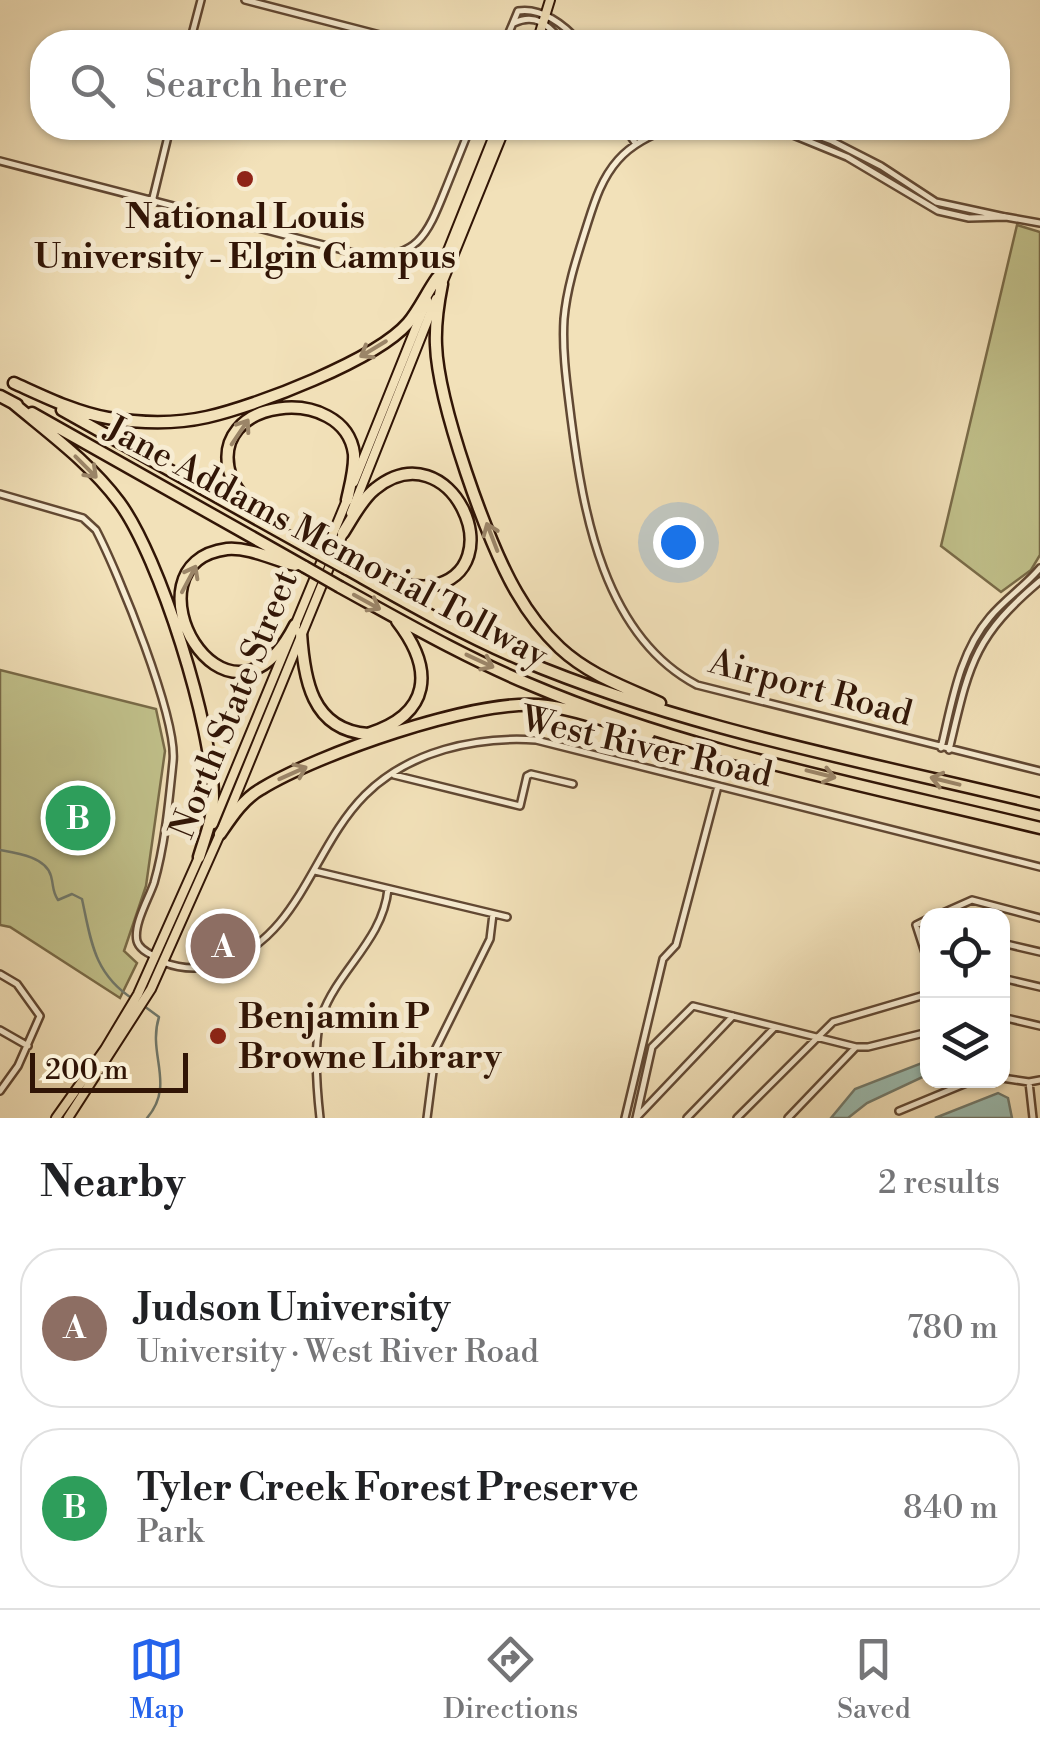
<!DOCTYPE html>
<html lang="en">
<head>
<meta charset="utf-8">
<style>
  :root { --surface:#fff; --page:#f6f6f6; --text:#202124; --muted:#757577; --line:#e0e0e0; --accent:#2563eb }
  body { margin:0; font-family:"Libre Bodoni",serif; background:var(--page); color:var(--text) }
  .controls { position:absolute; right:30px; bottom:30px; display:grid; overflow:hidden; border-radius:20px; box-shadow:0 2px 8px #0004 }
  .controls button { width:90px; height:90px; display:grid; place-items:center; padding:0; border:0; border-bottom:2px solid var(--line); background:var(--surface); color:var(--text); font:50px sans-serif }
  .scale { position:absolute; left:30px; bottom:25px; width:158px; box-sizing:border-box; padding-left:10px; border:5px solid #311506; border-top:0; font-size:28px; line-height:35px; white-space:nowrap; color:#311506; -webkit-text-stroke:8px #f7ecd2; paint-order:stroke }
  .you { position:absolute; left:678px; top:542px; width:35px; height:35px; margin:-25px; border:8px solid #fff; border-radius:50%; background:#1a73e8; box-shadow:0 0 0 15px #1a73e833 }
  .badge { display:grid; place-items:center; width:65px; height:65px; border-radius:50%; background:var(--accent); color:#fff; font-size:32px; font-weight:700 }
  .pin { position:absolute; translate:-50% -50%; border:5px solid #fff; box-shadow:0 2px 10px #0006 }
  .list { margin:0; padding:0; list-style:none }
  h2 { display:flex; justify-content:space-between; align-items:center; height:130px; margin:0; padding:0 40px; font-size:42px }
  h2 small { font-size:32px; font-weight:400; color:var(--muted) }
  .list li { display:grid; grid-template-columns:65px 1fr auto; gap:30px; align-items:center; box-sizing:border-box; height:160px; margin:0 20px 20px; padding:0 20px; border:2px solid var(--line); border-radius:40px }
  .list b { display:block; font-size:38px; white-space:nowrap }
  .list p { margin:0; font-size:32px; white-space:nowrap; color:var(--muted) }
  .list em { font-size:32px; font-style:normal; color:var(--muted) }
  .icon { flex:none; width:55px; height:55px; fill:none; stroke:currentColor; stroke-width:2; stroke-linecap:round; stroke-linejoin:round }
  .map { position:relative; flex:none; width:1040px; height:1118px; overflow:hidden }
  .search { position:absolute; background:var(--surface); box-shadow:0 2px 8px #0004; left:30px; right:30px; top:30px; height:110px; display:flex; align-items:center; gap:25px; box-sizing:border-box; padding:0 35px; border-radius:40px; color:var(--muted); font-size:38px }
  .sheet { height:490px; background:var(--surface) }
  nav { display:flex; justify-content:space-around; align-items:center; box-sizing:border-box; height:140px; border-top:2px solid var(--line); background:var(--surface); font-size:28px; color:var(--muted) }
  nav a { display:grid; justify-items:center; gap:5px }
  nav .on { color:var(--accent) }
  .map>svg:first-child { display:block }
</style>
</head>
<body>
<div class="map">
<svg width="1040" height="1118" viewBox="0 0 1040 1118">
  <rect width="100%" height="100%" fill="#f2e1b9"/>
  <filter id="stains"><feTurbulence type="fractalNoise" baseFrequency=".002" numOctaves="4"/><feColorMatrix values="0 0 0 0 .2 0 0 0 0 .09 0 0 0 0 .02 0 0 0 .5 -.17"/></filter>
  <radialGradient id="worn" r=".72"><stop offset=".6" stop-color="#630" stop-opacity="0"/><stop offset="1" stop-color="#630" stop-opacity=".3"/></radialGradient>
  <path fill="#c1c18b" stroke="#796b48" stroke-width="2.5" d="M 1017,225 L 1040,232 L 1040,555 L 1031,570 L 1001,592 L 941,546 Z
    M 0,670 L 156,709 L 165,751 L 146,886 L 124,951 L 137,963 L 120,998 L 10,927 L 0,925 Z"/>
  <path fill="#9bbdb2" stroke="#717a6d" stroke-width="2.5" d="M 927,1061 L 927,1075 L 867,1103 L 848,1118 L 831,1118 L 855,1089 Z
    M 998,1093 L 1008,1098 L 1012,1118 L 935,1118 Z"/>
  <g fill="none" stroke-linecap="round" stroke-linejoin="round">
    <path stroke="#717a6d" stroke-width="2.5" d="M 0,850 C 17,853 46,857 51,876 C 54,887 52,891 58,900 L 72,894 L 82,899 C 91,941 94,974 133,999
      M 144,1006 L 159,1017 C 147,1055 176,1084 147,1118"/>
    <defs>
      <path id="street" d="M 245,0 L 407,42
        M 514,23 C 535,13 547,24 561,40
        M 190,42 L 201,0
        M 505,42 L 518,11 C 541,7 565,25 579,42
        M 625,128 L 636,144
        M 640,128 L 647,137
        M 669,128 C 650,136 632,144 618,160 C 602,178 595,200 588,222 C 578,254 567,285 564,319 C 562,352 567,385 571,418 C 583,513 604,636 697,685 L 1040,771
        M 769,128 L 802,130 L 832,141 L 881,166 L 936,202 L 1005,217
        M 781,130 L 847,157 L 938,211 L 969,218 L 1006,217 L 1040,223
        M 0,161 L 362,255 C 418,261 428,233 446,188 C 454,168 462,148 470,128
        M 152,202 L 170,128
        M 0,494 L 83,518 L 96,530 C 118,572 178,719 173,762 C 169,801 165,845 154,883 C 149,898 133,925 137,941 C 139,949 148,953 154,956
        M 941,748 C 952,703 959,653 990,617 C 1005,599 1025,586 1040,568
        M 949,750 C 969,667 972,638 1040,581
        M 394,775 L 520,806 L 527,776 L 531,774 L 573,784
        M 315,871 L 507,917
        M 936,916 L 972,900 L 1040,918
        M 928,919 L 916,925 L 928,962
        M 1002,943 L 1040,952
        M 163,962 C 183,970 202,970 223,963 C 301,935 312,848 365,795 C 409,751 476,736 536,740 L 1040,867
        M 0,974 L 17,984 L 40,1016 L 18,1066 L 0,1091
        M 1002,978 L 1040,987
        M 1002,1017 L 1040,1026
        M 0,1030 L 28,1046
        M 1002,1078 L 1029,1082 L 1040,1080
        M 1029,1082 L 1033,1118
        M 899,1111 L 974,1080
        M 638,1116 L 733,1016
        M 320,1118 C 317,1091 313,1040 322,1015 C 338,970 383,940 388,889
        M 427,1118 L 436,1048 L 490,939 L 493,914
        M 625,1118 L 663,959 L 676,945 L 718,786
        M 636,1118 L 652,1047 L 693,1006 L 856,1047 L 868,1047 L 928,1032
        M 687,1118 L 775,1027
        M 737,1118 L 833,1022 L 928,994
        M 788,1118 L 855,1048"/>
      <path id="primary" d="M 537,42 L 550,0
        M 543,42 L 563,42
        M 435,283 L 497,128
        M 441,286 L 505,128
        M 354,482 L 427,300
        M 351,513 L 436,299
        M 213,824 L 349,495
        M 56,1118 L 105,1049 L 138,994 L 200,855
        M 68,1118 L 151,989 L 220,834 L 344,531"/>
      <path id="highway" d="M 442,284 C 438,304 435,324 436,345 C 438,403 487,543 517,593 C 529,614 542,631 560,648 C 589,675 625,687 660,703
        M 14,383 C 45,397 75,412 108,418 C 139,423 176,424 207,417 C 256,406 376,360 408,323 C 419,310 427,292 437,278
        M 0,396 L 17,405
        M 13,403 C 50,434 90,463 119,502 C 160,557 213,728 213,797 C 213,818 205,837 199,857
        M 62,410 L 314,551
        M 32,413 L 305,567
        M 273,523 C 258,510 238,496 231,477 C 204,396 345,383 354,454 C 355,469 350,486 347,500
        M 343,533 C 352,519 362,499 375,489 C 450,428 515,570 431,586 C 409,589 383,578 362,573
        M 347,569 C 404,601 461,634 522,660 C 686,729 867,762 1040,804
        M 340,587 C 402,621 464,657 529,684 C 691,753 869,786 1040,828
        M 295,625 C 226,760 118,563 227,549 C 249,547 274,560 295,565
        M 301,633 C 304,678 311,730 368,734 C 431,714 435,670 397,621
        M 220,834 C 231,818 243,799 261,789 C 318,754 472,700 538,705 C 576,708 613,724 649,734"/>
    </defs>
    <use href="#street" stroke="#614833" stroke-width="10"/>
    <use href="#primary" stroke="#311506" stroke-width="12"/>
    <use href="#highway" stroke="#311506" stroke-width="15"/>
    <use href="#street" stroke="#f7ecd2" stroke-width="5"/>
    <use href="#primary" stroke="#f2e1b9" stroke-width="8"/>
    <use href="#highway" stroke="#f2e1b9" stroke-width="10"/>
    <defs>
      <path id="highway-bridge" d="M 314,551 L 347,569
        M 305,567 L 340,587"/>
    </defs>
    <use href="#highway-bridge" stroke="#311506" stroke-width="15" stroke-linecap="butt"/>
    <use href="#highway-bridge" stroke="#f2e1b9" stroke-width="10"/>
  </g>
  <defs><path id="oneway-shaft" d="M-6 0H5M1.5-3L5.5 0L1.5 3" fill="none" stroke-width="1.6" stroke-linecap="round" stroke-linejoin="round" transform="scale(2.5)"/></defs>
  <g stroke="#9b8568">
    <use href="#oneway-shaft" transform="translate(373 349) rotate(149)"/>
    <use href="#oneway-shaft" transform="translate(240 432) rotate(-56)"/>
    <use href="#oneway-shaft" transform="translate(86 467) rotate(45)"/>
    <use href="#oneway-shaft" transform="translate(492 537) rotate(-111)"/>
    <use href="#oneway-shaft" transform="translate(189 579) rotate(-62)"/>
    <use href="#oneway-shaft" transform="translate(367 602) rotate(29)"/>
    <use href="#oneway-shaft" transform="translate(480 661) rotate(25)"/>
    <use href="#oneway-shaft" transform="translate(293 773) rotate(-24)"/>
    <use href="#oneway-shaft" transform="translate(821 774) rotate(14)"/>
    <use href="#oneway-shaft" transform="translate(945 781) rotate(-166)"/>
  </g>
  <g fill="#8f2418" stroke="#f7ecd2" stroke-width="4">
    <circle cx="245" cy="179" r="10"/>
    <circle cx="218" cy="1036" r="10"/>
  </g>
  <g text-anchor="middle" stroke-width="10" stroke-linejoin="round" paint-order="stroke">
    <g font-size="35" font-weight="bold" fill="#311506" stroke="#f7ecd2">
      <text x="245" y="228">National Louis<tspan x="245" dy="40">University - Elgin Campus</tspan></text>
      <text x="238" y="1028" text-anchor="start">Benjamin P<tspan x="238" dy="40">Browne Library</tspan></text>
    </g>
    <g font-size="35" fill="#311506" stroke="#f7ecd2">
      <text transform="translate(327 541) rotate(28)" y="12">Jane Addams Memorial Tollway</text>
      <text transform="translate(811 687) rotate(15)" y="12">Airport Road</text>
      <text transform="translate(233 704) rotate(-68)" y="12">North State Street</text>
      <text transform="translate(647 746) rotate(13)" y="12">West River Road</text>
    </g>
  </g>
  <rect width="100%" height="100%" filter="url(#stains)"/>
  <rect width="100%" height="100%" fill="url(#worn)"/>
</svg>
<div class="controls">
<button><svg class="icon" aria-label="locate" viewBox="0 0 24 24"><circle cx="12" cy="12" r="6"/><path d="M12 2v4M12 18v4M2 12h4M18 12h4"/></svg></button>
<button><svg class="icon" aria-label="layers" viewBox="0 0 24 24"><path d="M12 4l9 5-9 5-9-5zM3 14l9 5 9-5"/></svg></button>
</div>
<div class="scale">200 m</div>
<div class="you"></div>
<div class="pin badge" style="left:223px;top:946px;background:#8d6e63">A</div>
<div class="pin badge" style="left:78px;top:818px;background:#2e9e5b">B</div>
<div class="search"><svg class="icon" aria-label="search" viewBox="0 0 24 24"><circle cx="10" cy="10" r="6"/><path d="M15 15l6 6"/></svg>Search here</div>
</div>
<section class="sheet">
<h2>Nearby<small>2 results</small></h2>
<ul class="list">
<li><span class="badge" style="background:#8d6e63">A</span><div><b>Judson University</b><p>University · West River Road</p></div><em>780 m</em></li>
<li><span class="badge" style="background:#2e9e5b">B</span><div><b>Tyler Creek Forest Preserve</b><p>Park</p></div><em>840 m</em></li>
</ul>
</section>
<nav>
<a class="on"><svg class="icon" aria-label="map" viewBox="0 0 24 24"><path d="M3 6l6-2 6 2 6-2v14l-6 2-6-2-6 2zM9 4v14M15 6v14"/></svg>Map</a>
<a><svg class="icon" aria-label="directions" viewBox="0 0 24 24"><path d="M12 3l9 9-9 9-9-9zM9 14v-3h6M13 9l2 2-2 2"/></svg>Directions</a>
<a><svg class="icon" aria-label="saved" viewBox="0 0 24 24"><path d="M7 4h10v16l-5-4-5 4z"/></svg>Saved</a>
</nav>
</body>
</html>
